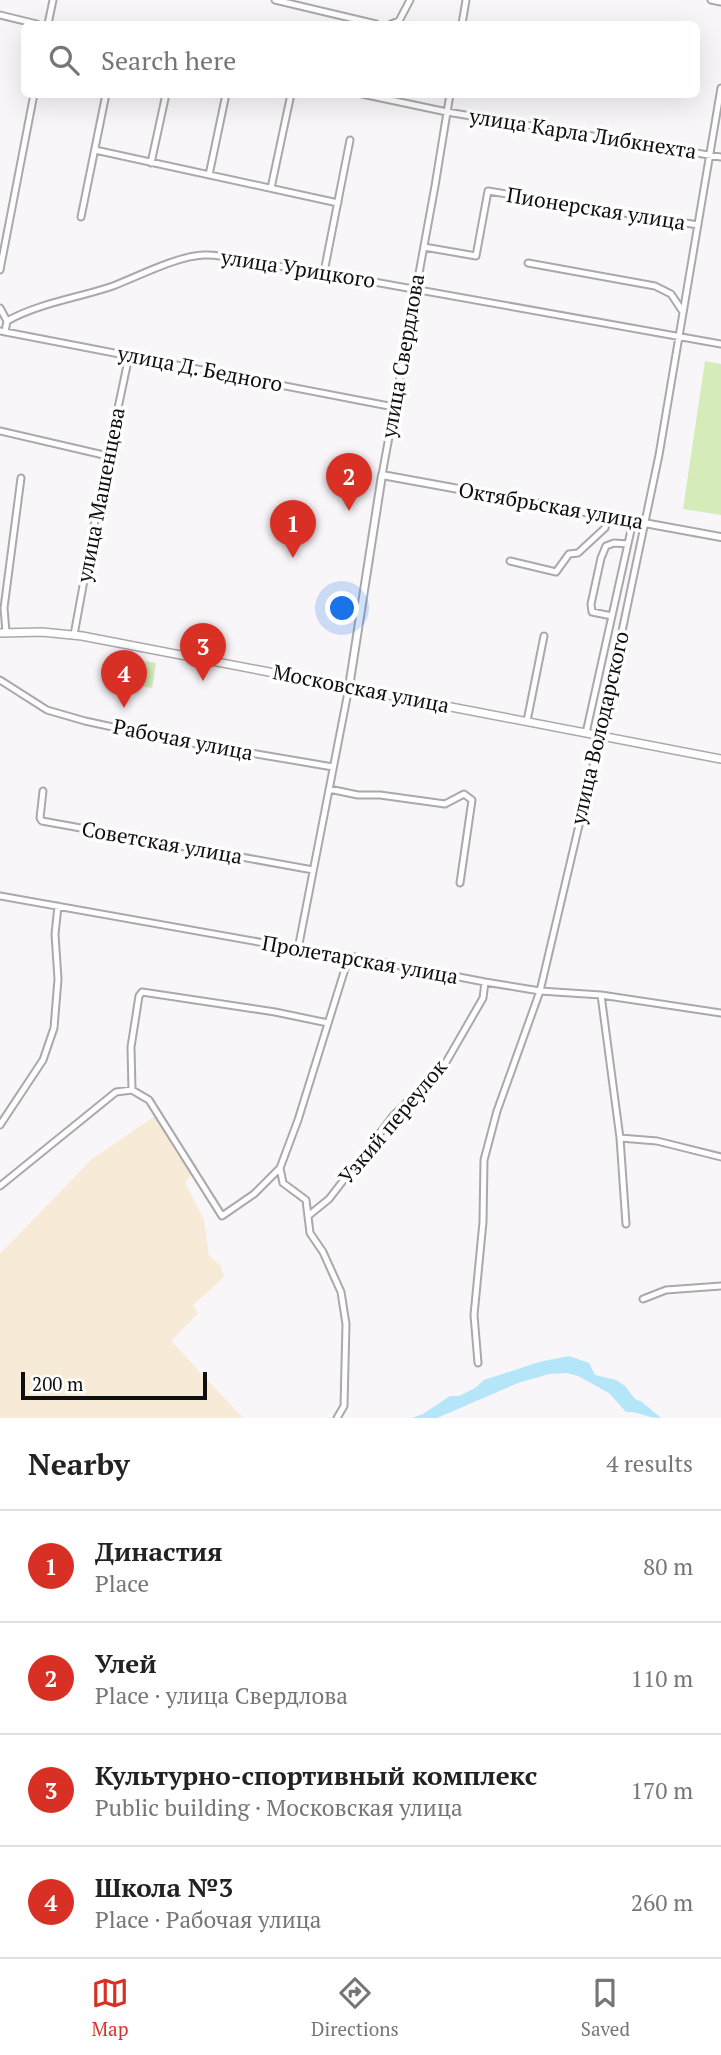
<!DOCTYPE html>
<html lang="en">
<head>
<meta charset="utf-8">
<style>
  :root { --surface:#fff; --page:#f6f6f6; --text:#222; --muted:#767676; --line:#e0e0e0; --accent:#d93025 }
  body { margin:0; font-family:"PT Serif",serif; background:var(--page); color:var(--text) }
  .scale { position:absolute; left:21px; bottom:18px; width:186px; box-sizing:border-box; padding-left:7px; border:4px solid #100f10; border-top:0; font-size:19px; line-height:24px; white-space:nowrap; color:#100f10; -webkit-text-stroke:5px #fff; paint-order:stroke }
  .you { position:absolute; left:343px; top:609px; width:24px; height:24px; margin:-18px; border:5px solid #fff; border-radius:50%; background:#1a73e8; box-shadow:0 0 0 10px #1a73e833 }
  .badge { display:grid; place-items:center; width:46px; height:46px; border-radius:50%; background:var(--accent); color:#fff; font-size:23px; font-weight:700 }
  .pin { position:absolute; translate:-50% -58px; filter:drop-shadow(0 2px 4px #0008) }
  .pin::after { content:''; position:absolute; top:37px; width:24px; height:21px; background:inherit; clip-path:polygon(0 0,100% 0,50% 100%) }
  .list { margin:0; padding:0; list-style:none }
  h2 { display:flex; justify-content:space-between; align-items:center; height:91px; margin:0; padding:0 28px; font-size:30px }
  h2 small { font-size:23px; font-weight:400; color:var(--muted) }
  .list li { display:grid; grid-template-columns:46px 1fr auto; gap:21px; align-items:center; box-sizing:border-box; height:112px; padding:0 28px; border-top:2px solid var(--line) }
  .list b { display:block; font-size:26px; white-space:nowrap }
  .list p { margin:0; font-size:23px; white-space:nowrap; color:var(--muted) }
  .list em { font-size:23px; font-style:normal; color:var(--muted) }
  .icon { flex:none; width:38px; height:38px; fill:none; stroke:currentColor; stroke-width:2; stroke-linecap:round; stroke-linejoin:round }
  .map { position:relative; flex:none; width:721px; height:1418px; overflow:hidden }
  .search { position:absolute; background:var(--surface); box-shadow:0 7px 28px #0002; left:21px; right:21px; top:21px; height:77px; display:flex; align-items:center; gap:18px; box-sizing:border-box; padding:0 24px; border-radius:10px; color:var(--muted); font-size:26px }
  .sheet { height:539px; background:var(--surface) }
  nav { display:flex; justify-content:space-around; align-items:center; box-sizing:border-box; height:98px; border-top:2px solid var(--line); background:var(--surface); font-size:19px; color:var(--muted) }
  nav a { display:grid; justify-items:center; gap:4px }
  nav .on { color:var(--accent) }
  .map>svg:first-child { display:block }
</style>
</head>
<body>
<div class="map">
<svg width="721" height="1418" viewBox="0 0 721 1418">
  <rect width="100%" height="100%" fill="#f8f6f9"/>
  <path fill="#f7ebd7" d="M 158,1114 L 198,1167 L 185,1182 L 204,1220 L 209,1256 L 220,1265 L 224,1277 L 193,1305 L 198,1313 L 171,1341 L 243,1418 L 0,1418 L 0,1254 L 92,1159 Z"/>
  <path fill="#d5ecba" d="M 705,361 L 721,364 L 721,515 L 683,509 Z
    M 112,655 L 156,663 L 152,688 L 107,680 Z"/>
  <path fill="#b5e5f9" d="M 569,1356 L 589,1363 L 595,1375 L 616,1380 L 625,1386 L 635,1399 L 642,1402 L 661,1418 C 645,1418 641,1411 626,1412 L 609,1393 L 578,1376 L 567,1373 L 549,1374 L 518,1383 L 437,1418 L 412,1418 L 423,1414 L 450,1396 L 459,1396 L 475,1388 L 484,1380 L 539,1362 Z"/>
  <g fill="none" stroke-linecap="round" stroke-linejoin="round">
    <defs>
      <path id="minor" d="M 275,0 L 376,24
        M 711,0 L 721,2
        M 0,15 L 37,24
        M 48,24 L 53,0
        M 391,24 L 399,21 L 410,0
        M 462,24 L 466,0
        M 362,94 L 447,112 L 721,157
        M 95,150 L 338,203
        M 151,163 L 166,94
        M 209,175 L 226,94
        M 271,188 L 291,94
        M 81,217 L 106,94
        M 424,247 L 476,256 L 488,191 L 698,225
        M 528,263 L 655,286 L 671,294 L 683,312
        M 0,270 L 34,94
        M 324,272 L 350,140
        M 0,308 L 7,321 L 5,332
        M 7,321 C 39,303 78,298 113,286 C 139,276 177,256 204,255 C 223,254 242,261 261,264 C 290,268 318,270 346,277 L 721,344
        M 0,331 L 394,407
        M 0,431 L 108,456
        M 382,475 L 435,186 L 450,94
        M 510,561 L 556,572 L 569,554 L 578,553 L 605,528 L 608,517
        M 612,616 L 592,612 L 591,604 L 601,558 L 606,546 L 614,543 L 628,544
        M 6,632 L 4,608 L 21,478
        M 74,635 L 100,493 L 129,356
        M 0,680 L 47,710 L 85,721 L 168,739 L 333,767
        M 527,721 L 544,636
        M 586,733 L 633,521
        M 329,789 L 358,795 L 380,795 L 445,804 L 464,794 L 472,800 L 460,883
        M 43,791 L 40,818 L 42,821 L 313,870
        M 0,896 L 298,949 L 349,956 L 485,982 L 540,991 L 601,995 L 721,1013
        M 298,949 L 349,687
        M 601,995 L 620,1138 L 626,1224
        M 132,1090 L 131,1047 L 139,996 L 142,992 L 275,1012 L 328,1023
        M 0,1125 L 43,1060 L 54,1028 L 58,979 L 55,934 L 58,906
        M 620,1138 L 657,1141 L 721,1157
        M 0,1186 L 116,1092 L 132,1090 L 149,1100 L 222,1216 L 254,1194 L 280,1168
        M 308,1216 L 329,1199 L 393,1116 L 445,1064 L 483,998 L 485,982
        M 643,1299 L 666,1290 L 721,1286
        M 478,1363 L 474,1315 L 483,1222 L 484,1160 L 497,1111 L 540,991 L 600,736 L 659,455 L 721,88
        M 337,1418 L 344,1406 L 346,1324 L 341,1292 L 323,1252 L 310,1233 L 306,1200 L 283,1183 L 280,1168 L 298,1120 L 349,956"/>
      <path id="tertiary" d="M 349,687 L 382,475 L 721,537"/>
      <path id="secondary" d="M 0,633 L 42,632 L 82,636 L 721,759"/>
    </defs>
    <use href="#minor" stroke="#aaa8ab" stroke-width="9"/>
    <use href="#tertiary" stroke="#aaa8ab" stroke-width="10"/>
    <use href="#secondary" stroke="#aaa8ab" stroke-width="10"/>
    <use href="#minor" stroke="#fff" stroke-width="5"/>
    <use href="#tertiary" stroke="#fff" stroke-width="6"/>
    <use href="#secondary" stroke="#fff" stroke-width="7"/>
  </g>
  <g text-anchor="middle" stroke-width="7" stroke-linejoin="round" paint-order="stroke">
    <g font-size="21" fill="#100f10" stroke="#fff">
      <text transform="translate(583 134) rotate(9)" y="7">улица Карла Либкнехта</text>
      <text transform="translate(596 209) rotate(9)" y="7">Пионерская улица</text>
      <text transform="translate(298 269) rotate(9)" y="7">улица Урицкого</text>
      <text transform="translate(403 356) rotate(-80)" y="7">улица Свердлова</text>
      <text transform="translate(200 369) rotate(11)" y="7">улица Д. Бедного</text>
      <text transform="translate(101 495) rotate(-79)" y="7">улица Машенцева</text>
      <text transform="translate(551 506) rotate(10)" y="7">Октябрьская улица</text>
      <text transform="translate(361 689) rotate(11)" y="7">Московская улица</text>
      <text transform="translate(600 728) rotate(-77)" y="7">улица Володарского</text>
      <text transform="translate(183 740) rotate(11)" y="7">Рабочая улица</text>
      <text transform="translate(162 843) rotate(10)" y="7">Советская улица</text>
      <text transform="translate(360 960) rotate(10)" y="7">Пролетарская улица</text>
      <text transform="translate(393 1122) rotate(-50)" y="7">Узкий переулок</text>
    </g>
  </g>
</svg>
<div class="scale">200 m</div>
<div class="you"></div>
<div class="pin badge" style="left:293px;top:558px">1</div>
<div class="pin badge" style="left:349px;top:511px">2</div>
<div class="pin badge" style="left:203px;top:681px">3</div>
<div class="pin badge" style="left:124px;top:708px">4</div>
<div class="search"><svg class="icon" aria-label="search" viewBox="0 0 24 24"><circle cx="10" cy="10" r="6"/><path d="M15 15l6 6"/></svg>Search here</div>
</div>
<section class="sheet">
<h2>Nearby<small>4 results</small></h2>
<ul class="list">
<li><span class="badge">1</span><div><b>Династия</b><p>Place</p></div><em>80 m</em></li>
<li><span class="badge">2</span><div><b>Улей</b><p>Place · улица Свердлова</p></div><em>110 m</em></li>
<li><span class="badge">3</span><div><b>Культурно-спортивный комплекс</b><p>Public building · Московская улица</p></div><em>170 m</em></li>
<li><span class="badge">4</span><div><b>Школа №3</b><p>Place · Рабочая улица</p></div><em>260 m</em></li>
</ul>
</section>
<nav>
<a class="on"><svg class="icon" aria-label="map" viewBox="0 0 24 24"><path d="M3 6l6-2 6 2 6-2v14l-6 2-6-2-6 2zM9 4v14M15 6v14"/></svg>Map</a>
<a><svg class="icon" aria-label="directions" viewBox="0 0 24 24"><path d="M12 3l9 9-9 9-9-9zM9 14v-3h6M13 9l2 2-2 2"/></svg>Directions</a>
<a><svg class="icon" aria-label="saved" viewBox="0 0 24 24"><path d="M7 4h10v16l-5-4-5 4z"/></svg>Saved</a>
</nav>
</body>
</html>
